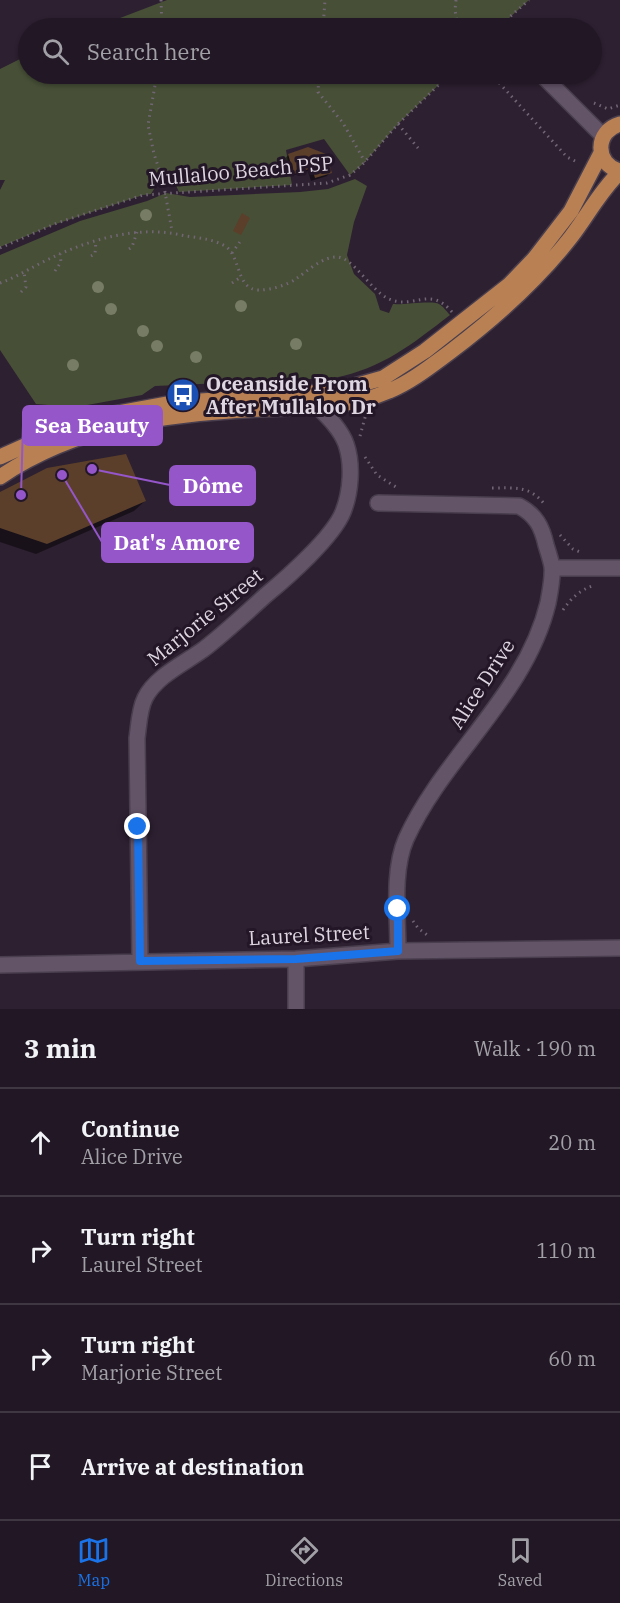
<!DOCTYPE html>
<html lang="en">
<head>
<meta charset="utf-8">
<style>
  :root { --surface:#221825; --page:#2a212d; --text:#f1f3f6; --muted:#a2a0a7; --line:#3f3742; --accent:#1a73e8 }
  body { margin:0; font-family:"IBM Plex Serif",serif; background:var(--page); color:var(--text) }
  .stop { position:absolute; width:18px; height:18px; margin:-14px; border:4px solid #1a73e8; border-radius:50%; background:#fff }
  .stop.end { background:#1a73e8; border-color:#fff; box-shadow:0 2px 6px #0008 }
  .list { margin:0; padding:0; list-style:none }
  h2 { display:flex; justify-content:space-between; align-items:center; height:78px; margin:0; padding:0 24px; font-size:26px }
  h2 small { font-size:20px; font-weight:400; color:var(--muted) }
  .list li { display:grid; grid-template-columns:39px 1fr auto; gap:18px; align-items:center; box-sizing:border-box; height:108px; padding:0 24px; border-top:2px solid var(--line) }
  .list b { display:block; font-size:22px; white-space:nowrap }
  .list p { margin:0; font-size:20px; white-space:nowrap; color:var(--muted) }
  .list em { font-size:20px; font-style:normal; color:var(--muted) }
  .icon { flex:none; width:33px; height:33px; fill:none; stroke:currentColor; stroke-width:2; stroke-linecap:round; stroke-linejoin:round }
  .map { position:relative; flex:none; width:620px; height:1009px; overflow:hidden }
  .search { position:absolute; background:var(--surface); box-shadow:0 2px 4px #0004; left:18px; right:18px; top:18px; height:66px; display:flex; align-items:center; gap:15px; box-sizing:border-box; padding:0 21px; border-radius:33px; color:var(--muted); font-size:22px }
  .sheet { height:510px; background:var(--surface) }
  nav { display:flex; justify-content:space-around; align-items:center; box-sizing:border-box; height:84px; border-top:2px solid var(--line); background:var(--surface); font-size:16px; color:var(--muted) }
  nav a { display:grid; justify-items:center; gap:3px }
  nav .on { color:var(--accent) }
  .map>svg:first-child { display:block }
</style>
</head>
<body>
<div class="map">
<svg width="620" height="1009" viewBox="0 0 620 1009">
  <rect width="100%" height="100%" fill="#2d2031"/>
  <path fill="#474f37" d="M 167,0 L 529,0 L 498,28 L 94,28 Z
    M 28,55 L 28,74 L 450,74 L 398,124 L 365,162 L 350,175 L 324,139 L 286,150 L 292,185 L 179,192 L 174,181 L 168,180 L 157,184 L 151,194 L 143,195 L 53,225 L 0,247 L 0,190 L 5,180 L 0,180 L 0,69 Z
    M 355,179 L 367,186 L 354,222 L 347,255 L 354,274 L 375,294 L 380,310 L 389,313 L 393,304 C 404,305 432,300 439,304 C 443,306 447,312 450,315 C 411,345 383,368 334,378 L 155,386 L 142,395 L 60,410 L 48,405 L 36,404 L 0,350 L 0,255 L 80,221 L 147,201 L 166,193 L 190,197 L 300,192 L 328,189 Z"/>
  <path fill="#0007" d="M 289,155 L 330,172 L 327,176 L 311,181 L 308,171 L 291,176 L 285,158 Z
    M 0,494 L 145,501 L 134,511 L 36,554 L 0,542 Z"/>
  <path fill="#5b3f2a" d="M 308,147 L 326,154 L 332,173 L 315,178 L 312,168 L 294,174 L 288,154 Z
    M 242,213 L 250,218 L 241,235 L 233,231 Z
    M 126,454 L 146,501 L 47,544 L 0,528 L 0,492 L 47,468 Z"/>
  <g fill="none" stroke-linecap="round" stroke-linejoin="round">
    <defs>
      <path id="minor" d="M 541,74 L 603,136
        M 378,503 L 519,506 C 536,515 542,527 546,545 C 548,552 551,560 552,567 C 553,578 550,592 548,603 C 526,695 444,755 406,839 C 392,871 398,917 398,951
        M 552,568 L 620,568
        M 296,959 L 296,1009
        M 140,961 L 137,738 C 139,725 139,710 145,698 C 156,676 185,663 204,649 C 226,632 246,613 266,595 C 288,577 333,537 343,512 C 351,492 353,464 346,444 C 341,430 329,418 319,408
        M 0,965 L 296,959 L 398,951 L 620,948"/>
      <path id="major" d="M 620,124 C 595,131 594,164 620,171
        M 0,457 L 60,430 L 102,416 L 173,403 L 337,391 L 383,378 L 425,351 L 509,285 L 534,259 L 571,211 L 601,153
        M 0,477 C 78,424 168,414 260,409 C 303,407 348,409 389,391 C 411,382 431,366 450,352 C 495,318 536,282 571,237 C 588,215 600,191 620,172"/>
    </defs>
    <use href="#minor" stroke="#493e4d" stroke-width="18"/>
    <use href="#major" stroke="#493e4d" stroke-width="18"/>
    <path stroke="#716674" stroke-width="3" stroke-dasharray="1.5 4.5" stroke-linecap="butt" d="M 161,0 L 162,28
      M 456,0 L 455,10 L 458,28
      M 323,28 L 325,0
      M 497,28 L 529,0
      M 157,74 L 148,125 L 154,154 L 163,181 L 172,231
      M 319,74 L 318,92 L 343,123 L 365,162
      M 491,74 L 567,157 L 579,163
      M 594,103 L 608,109 L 620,105
      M 398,124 L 418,148
      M 0,248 L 57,223 L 143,195 L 327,183 L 350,175 L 362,165 L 398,124 L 450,74
      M 129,249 L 132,247 L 137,232
      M 232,253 L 242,239
      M 91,256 L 95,254 L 96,241
      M 55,271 L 61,262 L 60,254
      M 0,283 C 17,277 32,267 49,259 C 88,240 138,225 181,235 C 196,238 211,238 225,246 C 241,256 236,290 259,290 C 271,290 288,285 297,278 C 309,270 322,257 337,257 C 353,257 371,291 389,299 C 415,310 429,285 452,312
      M 232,283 L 241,277
      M 21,292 L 26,287 L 24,272
      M 360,436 L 366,414
      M 365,457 L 377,475 L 396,487
      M 492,488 C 514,488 530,485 545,505
      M 560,535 L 573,549 L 580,552
      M 563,610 C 572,597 580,590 595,585
      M 413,921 L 418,928 L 427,935"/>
    <use href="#minor" stroke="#635468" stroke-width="15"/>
    <use href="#major" stroke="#b98054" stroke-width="15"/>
  </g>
  <g fill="#777c64">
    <circle cx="146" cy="215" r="6"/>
    <circle cx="98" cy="287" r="6"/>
    <circle cx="241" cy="306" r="6"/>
    <circle cx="111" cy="309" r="6"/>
    <circle cx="143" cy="331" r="6"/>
    <circle cx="296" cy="344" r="6"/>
    <circle cx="157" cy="346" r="6"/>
    <circle cx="196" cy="357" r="6"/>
    <circle cx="73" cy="365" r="6"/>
  </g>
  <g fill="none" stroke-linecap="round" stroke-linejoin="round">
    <path stroke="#1a73e8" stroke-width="8" d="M 138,827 L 140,961 L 296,959 L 398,951 L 398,909"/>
  </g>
  <defs>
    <symbol id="bus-disc" viewBox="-11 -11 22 22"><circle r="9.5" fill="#1a4fb4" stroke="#231727"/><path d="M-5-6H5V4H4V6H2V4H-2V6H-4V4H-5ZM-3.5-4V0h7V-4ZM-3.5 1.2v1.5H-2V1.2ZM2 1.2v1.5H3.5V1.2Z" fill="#fff"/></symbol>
  </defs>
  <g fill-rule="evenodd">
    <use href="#bus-disc" x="164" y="376" width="38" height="38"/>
  </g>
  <g text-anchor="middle" stroke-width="6" stroke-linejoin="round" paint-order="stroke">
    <g font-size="20" fill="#ded6e1" stroke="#231727">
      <text transform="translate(241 171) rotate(-5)" y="7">Mullaloo Beach PSP</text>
      <text transform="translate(205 617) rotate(-39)" y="7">Marjorie Street</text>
      <text transform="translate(482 684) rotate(-57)" y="7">Alice Drive</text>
      <text transform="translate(309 935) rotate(-3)" y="7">Laurel Street</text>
    </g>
    <g font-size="20" font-weight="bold" fill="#ded6e1" stroke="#231727" text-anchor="start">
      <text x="206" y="391">Oceanside Prom<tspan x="206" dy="23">After Mullaloo Dr</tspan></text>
    </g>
  </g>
  <path fill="none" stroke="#9456c8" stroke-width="2" d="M21 495L23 425M92 469L170 485M62 475L102 542"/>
  <g fill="#9456c8" stroke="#231727" stroke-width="2">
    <circle cx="21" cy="495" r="6"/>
    <circle cx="92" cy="469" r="6"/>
    <circle cx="62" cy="475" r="6"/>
  </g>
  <g fill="#9456c8" stroke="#9456c8" stroke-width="2">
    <rect x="23" y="406" width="139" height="39" rx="6"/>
    <rect x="170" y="466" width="85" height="39" rx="6"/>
    <rect x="102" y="523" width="151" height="39" rx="6"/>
  </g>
  <g font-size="21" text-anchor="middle" font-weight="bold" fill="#fff">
    <text x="92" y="433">Sea Beauty</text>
    <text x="213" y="493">Dôme</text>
    <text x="177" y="550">Dat's Amore</text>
  </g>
</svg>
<div class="stop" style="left:398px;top:909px"></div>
<div class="stop end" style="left:138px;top:827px"></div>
<div class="search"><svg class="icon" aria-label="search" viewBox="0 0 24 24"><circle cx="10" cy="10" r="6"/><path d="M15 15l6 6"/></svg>Search here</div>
</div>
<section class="sheet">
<h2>3 min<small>Walk · 190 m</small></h2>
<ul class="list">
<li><svg class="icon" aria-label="ahead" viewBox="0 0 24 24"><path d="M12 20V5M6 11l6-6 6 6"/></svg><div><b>Continue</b><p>Alice Drive</p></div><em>20 m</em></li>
<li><svg class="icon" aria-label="right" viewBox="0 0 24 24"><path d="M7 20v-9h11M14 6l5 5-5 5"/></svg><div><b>Turn right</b><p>Laurel Street</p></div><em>110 m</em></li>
<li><svg class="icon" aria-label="right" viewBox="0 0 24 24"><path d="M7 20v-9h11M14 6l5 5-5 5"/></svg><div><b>Turn right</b><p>Marjorie Street</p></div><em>60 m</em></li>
<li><svg class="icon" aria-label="arrive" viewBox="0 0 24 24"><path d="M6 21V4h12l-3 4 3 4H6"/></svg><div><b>Arrive at destination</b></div></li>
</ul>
</section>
<nav>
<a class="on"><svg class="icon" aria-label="map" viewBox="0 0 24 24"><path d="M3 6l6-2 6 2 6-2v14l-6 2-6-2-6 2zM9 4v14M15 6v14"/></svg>Map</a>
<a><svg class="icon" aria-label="directions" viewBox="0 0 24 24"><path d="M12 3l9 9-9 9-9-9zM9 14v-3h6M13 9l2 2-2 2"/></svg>Directions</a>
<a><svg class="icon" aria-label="saved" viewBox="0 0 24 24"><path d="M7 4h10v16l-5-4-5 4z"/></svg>Saved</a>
</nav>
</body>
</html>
